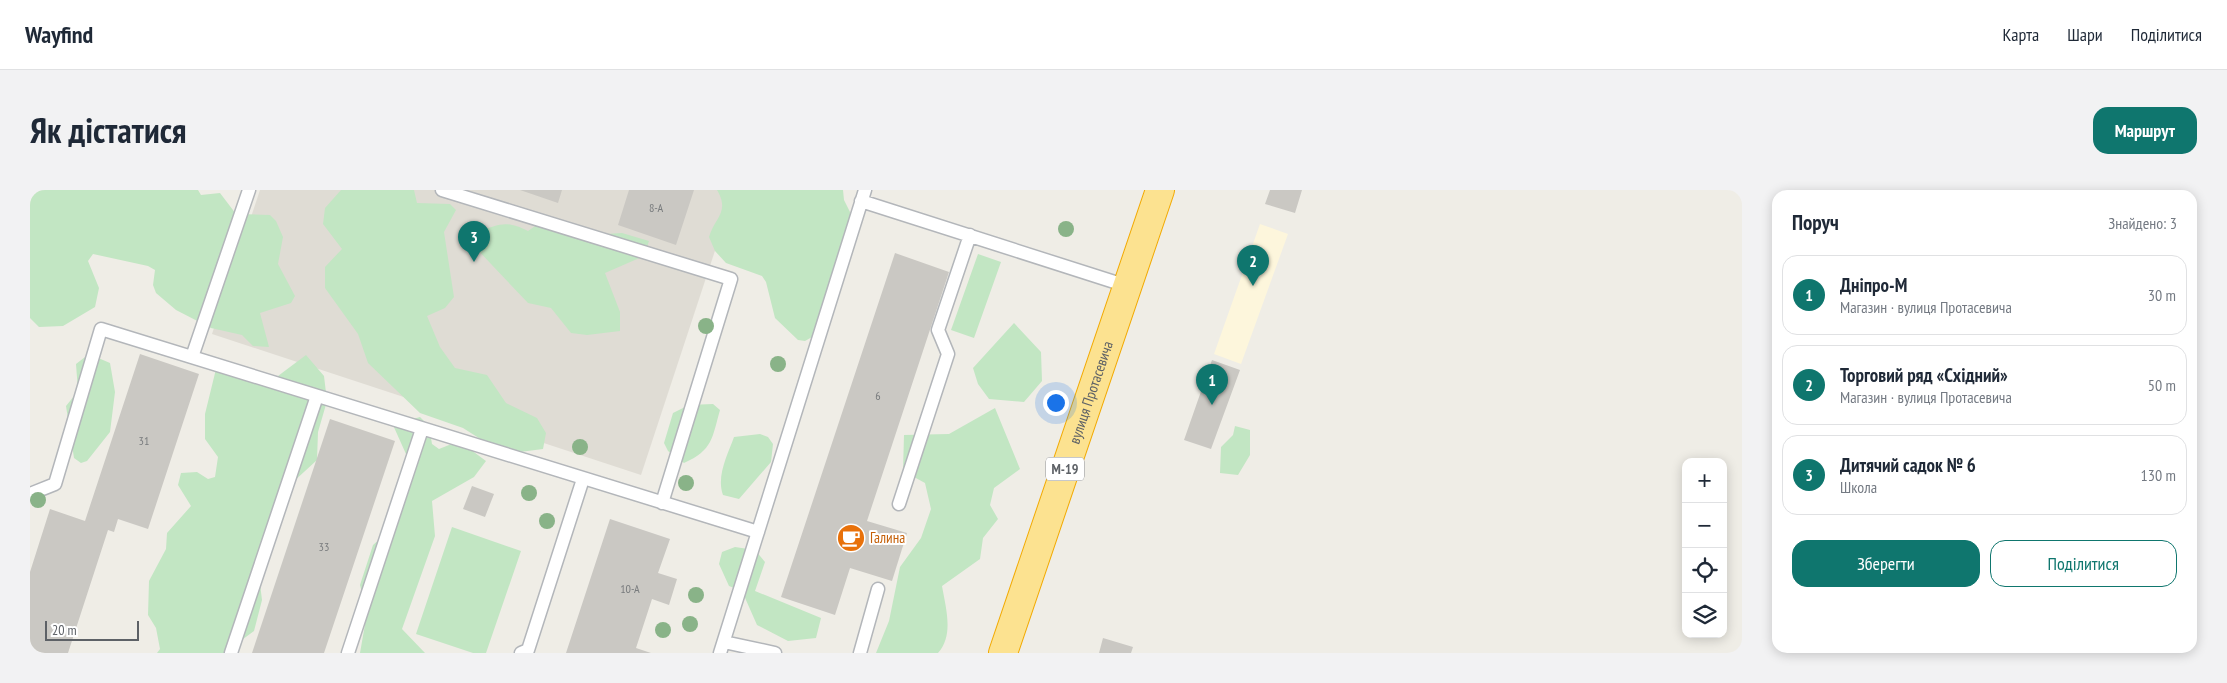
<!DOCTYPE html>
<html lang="uk">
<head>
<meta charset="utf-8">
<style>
  :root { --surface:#fff; --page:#f2f2f3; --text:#1f2937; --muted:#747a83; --line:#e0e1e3; --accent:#0f766e }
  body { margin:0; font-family:"PT Sans Narrow",sans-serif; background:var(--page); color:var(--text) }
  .controls { position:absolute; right:15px; bottom:15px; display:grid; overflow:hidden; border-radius:10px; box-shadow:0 2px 12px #0003 }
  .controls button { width:45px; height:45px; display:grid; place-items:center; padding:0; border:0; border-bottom:1px solid var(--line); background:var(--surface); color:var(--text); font:25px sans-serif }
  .scale { position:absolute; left:15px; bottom:12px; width:94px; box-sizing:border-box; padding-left:5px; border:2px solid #5d6166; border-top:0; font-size:14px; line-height:18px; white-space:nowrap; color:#5d6166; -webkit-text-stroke:4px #fff; paint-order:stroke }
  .you { position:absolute; left:1025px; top:212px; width:18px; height:18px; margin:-12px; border:4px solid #fff; border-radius:50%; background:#1a73e8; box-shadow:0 0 0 8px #1a73e833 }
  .badge { display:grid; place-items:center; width:32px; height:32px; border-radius:50%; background:var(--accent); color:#fff; font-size:16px; font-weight:700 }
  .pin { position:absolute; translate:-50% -41px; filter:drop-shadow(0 1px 2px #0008) }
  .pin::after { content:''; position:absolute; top:26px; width:18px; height:15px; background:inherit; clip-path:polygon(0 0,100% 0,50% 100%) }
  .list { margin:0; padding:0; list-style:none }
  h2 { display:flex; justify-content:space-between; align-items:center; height:65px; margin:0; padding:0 20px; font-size:21px }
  h2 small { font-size:16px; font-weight:400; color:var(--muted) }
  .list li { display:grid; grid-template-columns:32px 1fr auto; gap:15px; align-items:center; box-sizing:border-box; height:80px; margin:0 10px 10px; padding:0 10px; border:1px solid var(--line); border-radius:15px }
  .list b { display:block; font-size:19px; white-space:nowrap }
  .list p { margin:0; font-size:16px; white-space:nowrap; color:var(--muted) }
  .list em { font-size:16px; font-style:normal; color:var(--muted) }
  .actions { display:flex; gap:10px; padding:15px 20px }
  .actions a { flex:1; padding:11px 0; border:1px solid var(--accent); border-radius:15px; text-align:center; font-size:18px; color:var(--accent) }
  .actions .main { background:var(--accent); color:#fff }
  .icon { flex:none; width:28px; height:28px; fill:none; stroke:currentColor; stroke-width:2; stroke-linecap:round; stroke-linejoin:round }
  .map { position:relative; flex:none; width:1712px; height:463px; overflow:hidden; border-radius:15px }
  header { display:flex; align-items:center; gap:30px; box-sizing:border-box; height:70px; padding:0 25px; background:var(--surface); border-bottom:1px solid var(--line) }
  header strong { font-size:24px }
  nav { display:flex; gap:28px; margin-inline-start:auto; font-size:18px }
  .intro { display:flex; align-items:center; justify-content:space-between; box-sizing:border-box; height:120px; padding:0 30px }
  h1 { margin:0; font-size:35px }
  .button { padding:12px 22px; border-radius:15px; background:var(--accent); color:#fff; font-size:18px; font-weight:700 }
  main { display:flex; gap:30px; padding:0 30px }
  aside { flex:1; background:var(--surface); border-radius:15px; box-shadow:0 2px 12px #0003 }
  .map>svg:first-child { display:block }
</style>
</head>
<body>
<header>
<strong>Wayfind</strong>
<nav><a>Карта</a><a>Шари</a><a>Поділитися</a></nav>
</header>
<div class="intro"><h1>Як дістатися</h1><a class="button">Маршрут</a></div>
<main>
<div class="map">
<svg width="1712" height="463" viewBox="0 0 1712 463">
  <rect width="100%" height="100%" fill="#efede6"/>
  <path fill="#fdf6dc" d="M 1230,34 L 1258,44 L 1211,174 L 1184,164 Z"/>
  <path fill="#dfdcd4" d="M 230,0 L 705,0 L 611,285 L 182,144 Z"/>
  <path fill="#c2e6c3" d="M 0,0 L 168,0 L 171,5 L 190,3 L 206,24 L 240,25 L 246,31 L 253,47 L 248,74 L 265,106 L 261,113 L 230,123 L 239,157 L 223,156 L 212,145 L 181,138 L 146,120 L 126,103 L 123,95 L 125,80 L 118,76 L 63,64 L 58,71 L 69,98 L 65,117 L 33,136 L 9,137 L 0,128 Z
    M 311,0 L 384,0 L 387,13 L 420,14 L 426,20 L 414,42 L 424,107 L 415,118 L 397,126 L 410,157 L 425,178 L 457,185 L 476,213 L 507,228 L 516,243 L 513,259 L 474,264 L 433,238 L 390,223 L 338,173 L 328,144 L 295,98 L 295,77 L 312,59 L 293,34 L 295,18 Z
    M 687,0 L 813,0 L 814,10 L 823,28 L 782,147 L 775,151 L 768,150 L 745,128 L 736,92 L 732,86 L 696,73 L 685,61 L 679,47 C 685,27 700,22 687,0 Z
    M 511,32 L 542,46 L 592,43 L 619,51 L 614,66 L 575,83 L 590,122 L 590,141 L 557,145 L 541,143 L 521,118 L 498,113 L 443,55 L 447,42 C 470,34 476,30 498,41 Z
    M 948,64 L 971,72 L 944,148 L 921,140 Z
    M 984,133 L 1011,162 L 1012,191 L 994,212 L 959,209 L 948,194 L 943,178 Z
    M 59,164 L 80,173 L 85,202 L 80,242 L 57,271 L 51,273 L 44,268 L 36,216 L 48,201 L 46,174 Z
    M 276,165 L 294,186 L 297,211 L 288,242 L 287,270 L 262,293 L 229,386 L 232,410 L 224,441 L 209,452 L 202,463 L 127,463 L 130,459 L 126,438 L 118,425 L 119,391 L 136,359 L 137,343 L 161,316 L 148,295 L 151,283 L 167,282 L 178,289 L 185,287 L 188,267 L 175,249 L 175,224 L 186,179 L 240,192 Z
    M 683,214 L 690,220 C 682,248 683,260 654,273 L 638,261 L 634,253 L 643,223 L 659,215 Z
    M 965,218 L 990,279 L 964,298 L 960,315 L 968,329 L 953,348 L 950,369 L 912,396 C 916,419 924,445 908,463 L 846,463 L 859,431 L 870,377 L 891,348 L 901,319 L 895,293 L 873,281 L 874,245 L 919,244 Z
    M 390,227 L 399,236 L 402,254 L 409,259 L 429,251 L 456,271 L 444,287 L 402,311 L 405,346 L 372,439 L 395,463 L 330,463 L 337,423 L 330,395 L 343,355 L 368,333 L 366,306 L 380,273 L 363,235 Z
    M 1205,236 L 1220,240 L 1220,265 L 1208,285 L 1190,283 L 1191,257 L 1203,245 Z
    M 730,244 L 738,247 L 743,254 L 741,272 L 709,309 L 693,305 C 686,286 698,264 704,247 Z
    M 422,337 L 491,361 L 456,463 L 443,463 L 386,444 Z
    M 705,357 L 725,360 L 735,372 L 725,401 L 791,428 L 786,448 L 758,451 L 727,435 L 712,401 L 699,396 L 689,374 L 692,362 Z"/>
  <path fill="#cac8c3" d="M 490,0 L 532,0 L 528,13 Z
    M 599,0 L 664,0 L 646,55 L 588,35 Z
    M 1240,0 L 1272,0 L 1265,23 L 1235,14 Z
    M 865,63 L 919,82 L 837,331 L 877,343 L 862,391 L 820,378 L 805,425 L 751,407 Z
    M 110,164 L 169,184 L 118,339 L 88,329 L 84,342 L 78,340 L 38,463 L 0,463 L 0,382 L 20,319 L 55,331 Z
    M 1182,170 L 1210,180 L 1181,259 L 1154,250 Z
    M 300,229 L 365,251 L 294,463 L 222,463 Z
    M 442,296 L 464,304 L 455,327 L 433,319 Z
    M 580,329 L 640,349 L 628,383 L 647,389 L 639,415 L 622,409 L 606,458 L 621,463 L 536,463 Z
    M 1073,448 L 1103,457 L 1101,463 L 1069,463 Z"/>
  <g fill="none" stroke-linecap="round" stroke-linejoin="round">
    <defs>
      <path id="lane" d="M 412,0 L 701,89 L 632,313
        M 831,11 L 1097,96
        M 162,167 L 219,0
        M 0,304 L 25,294 L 71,139 L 728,342
        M 869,314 L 918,164 L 908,140 L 940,45
        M 694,452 L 745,463
        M 201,463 L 287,206
        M 318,463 L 392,239
        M 491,463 L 498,460 L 553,289
        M 690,463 L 835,0
        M 830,463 L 848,399"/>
      <g id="highway">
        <path id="s1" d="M 973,463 L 1130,0"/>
      </g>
    </defs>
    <use href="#lane" stroke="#b3b6ba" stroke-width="15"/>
    <use href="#highway" stroke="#f2aa03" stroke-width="30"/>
    <use href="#lane" stroke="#fff" stroke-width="12"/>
    <use href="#highway" stroke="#fce290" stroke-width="28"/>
  </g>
  <g fill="#89b388">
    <circle cx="1036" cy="39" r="8"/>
    <circle cx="676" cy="136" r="8"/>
    <circle cx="748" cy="174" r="8"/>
    <circle cx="550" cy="257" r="8"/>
    <circle cx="656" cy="293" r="8"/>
    <circle cx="499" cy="303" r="8"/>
    <circle cx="8" cy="310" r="8"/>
    <circle cx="517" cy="331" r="8"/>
    <circle cx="666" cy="405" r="8"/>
    <circle cx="660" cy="434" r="8"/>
    <circle cx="633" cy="440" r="8"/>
  </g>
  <defs>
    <symbol id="cafe-disc" viewBox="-11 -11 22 22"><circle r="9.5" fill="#e8710a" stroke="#fff"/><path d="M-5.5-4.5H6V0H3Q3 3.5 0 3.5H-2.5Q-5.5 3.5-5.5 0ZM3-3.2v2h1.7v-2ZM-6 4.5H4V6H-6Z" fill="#fff"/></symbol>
  </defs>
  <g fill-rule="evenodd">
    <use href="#cafe-disc" x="805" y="332" width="32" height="32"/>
  </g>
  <g text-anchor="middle" stroke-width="4" stroke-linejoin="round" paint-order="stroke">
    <g font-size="12" fill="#787b7d">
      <text x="626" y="22">8-А</text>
      <text x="848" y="210">6</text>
      <text x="114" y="255">31</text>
      <text x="294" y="361">33</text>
      <text x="600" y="403">10-А</text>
    </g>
    <rect fill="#fff" stroke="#8e9094" stroke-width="1" x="1016" y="267.5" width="38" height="23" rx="4"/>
    <g font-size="14" font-weight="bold" fill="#5d6166">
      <text x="1035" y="284">М-19</text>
    </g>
    <g font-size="15" fill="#5d6166" stroke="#fff">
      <text dy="5" stroke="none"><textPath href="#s1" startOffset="275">вулиця Протасевича</textPath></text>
    </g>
    <g font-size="15" fill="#c56008" stroke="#fff" text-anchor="start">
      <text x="840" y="353">Галина</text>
    </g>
  </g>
</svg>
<div class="controls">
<button>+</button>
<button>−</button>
<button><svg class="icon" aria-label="locate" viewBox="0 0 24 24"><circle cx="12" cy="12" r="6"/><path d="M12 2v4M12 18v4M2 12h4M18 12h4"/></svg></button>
<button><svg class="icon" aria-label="layers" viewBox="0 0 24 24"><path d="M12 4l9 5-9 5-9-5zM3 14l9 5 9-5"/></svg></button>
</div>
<div class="scale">20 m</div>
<div class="you"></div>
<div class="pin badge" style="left:1182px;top:215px">1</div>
<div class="pin badge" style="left:1223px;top:96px">2</div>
<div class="pin badge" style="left:444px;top:72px">3</div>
</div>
<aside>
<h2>Поруч<small>Знайдено: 3</small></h2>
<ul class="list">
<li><span class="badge">1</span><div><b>Дніпро-М</b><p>Магазин · вулиця Протасевича</p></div><em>30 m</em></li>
<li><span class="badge">2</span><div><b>Торговий ряд «Східний»</b><p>Магазин · вулиця Протасевича</p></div><em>50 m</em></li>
<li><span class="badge">3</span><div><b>Дитячий садок № 6</b><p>Школа</p></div><em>130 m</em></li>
</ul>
<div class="actions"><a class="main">Зберегти</a><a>Поділитися</a></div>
</aside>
</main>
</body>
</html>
